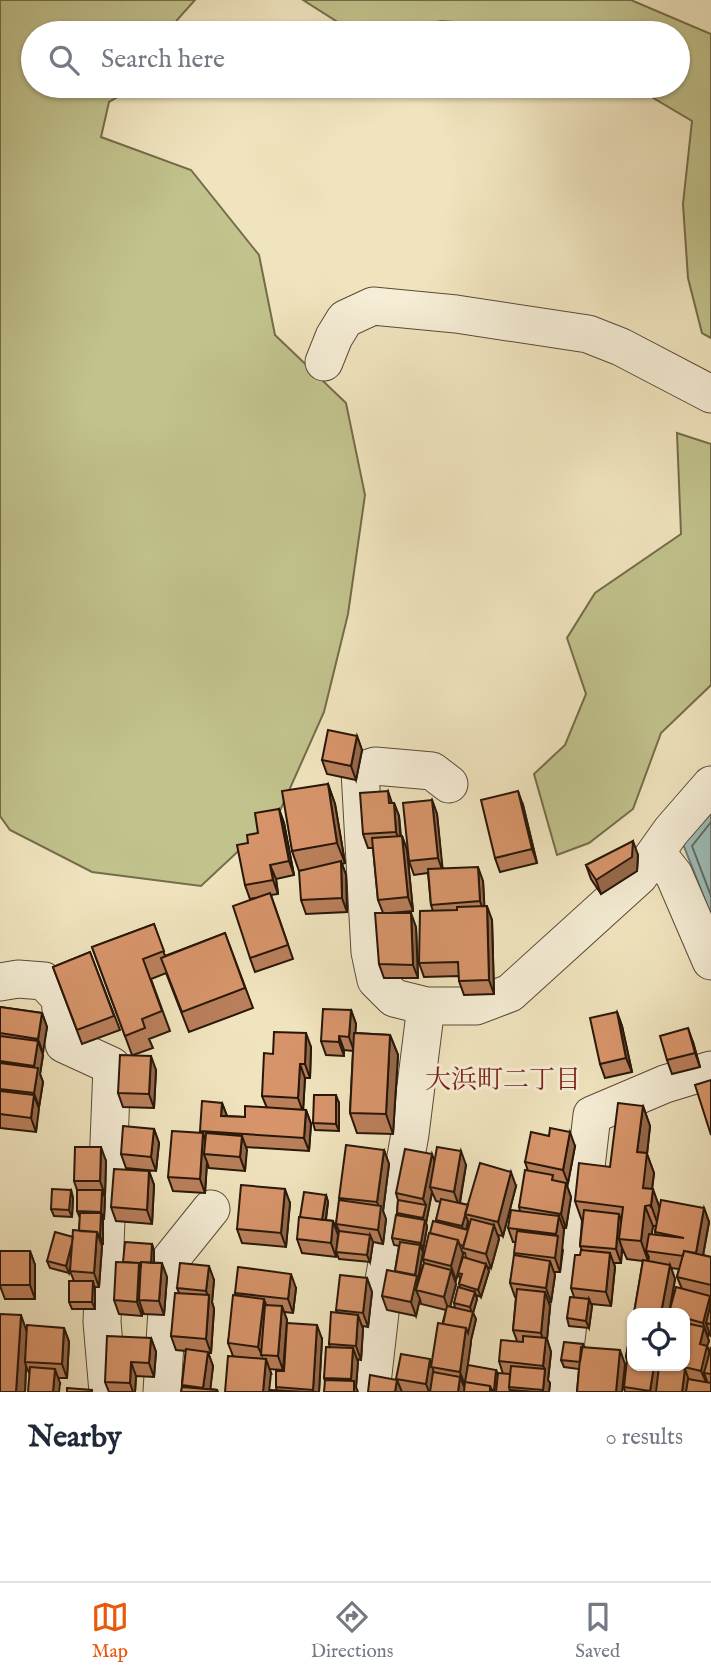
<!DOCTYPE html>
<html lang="en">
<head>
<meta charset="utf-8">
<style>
  :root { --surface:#fff; --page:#f2f2f3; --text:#1f2937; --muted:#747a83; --line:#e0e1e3; --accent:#ea580c }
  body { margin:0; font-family:"IM FELL English","Noto Serif JP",serif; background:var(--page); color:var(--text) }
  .controls { position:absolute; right:21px; bottom:21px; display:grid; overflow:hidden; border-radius:14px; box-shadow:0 2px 5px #0004 }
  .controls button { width:63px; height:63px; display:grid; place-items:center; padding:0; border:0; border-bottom:2px solid var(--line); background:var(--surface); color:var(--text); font:35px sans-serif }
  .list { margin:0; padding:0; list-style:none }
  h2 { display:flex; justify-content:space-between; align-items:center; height:91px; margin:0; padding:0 28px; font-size:30px }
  h2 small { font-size:23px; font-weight:400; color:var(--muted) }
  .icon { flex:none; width:38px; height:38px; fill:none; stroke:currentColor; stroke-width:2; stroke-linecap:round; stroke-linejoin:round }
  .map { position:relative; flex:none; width:711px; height:1392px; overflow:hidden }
  .search { position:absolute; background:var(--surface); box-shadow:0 2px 5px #0004; left:21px; right:21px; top:21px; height:77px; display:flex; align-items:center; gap:18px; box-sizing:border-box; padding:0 24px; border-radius:38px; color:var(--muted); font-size:26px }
  .sheet { height:189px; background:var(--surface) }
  nav { display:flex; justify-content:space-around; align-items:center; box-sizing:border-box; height:98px; border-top:2px solid var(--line); background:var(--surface); font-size:19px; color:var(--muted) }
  nav a { display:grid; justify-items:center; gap:4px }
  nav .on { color:var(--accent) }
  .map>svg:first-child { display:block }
</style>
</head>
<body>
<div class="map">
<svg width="711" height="1392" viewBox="0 0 711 1392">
  <rect width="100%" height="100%" fill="#f0e4be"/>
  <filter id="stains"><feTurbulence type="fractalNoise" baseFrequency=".00286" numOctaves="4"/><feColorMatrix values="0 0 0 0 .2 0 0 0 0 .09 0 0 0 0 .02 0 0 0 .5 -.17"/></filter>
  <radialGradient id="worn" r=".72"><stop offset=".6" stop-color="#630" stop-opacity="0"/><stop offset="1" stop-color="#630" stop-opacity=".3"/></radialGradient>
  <path fill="#c1c28c" stroke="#746c4a" stroke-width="2" d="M 0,0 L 195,0 L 177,20 L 171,33 L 33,33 L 33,86 L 137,86 L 109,102 L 101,137 L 191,170 L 259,255 L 275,335 L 346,403 L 365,495 L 348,614 L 324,712 L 279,813 L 201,886 L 92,872 L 10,830 L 0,816 Z
    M 303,0 L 631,0 L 711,34 L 711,338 L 702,333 L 688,278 L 683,204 L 692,121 L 633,86 L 678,86 L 678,33 L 544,33 L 537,29 L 442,21 L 355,33 Z
    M 677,433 L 711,444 L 711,685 L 661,733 L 633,809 L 589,843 L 557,855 L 534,774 L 565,745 L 586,694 L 567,638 L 595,593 L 681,534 Z"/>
  <path fill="#9dbdb9" stroke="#6e7b73" stroke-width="2" d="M 711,812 L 711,915 L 683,844 Z"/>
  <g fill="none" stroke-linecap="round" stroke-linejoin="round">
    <path stroke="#626a61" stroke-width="2" d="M 711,822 L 692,846 L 711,896"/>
    <defs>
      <path id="minor" d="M 324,362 L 334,337 L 345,319 L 373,306 L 456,314 L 588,334 L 621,347 L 711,394
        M 449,784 L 432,771 L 375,766 L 360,771 L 370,952 L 376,980 L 394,998 L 426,1006 L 476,1006 L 510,993 L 639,876 L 671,831 L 711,785
        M 656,852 L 674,875 L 711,961
        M 0,982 L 18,979 L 44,981 L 60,998 L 64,1044 L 112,1066 L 102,1322 L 108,1392
        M 162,1392 L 170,1260 L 211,1209
        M 371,1392 L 383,1286 L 410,1134 L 426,1006
        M 560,1392 L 592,1115 L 665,1084 L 711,1070"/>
    </defs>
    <use href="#minor" stroke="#5a4a36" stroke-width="39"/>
    <use href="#minor" stroke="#f5edd5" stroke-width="37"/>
  </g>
  <path fill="#b97f5b" stroke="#281709" stroke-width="2" fill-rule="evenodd" d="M 357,736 L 362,750 L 356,780 L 327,774 L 322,760 Z
    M 328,784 L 335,804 L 345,863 L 342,864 L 346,875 L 347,912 L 306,914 L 301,900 L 304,870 L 299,871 L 292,851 Z
    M 388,791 L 392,803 L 394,803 L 399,816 L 401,836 L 402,836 L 407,850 L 413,911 L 390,913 L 416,927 L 418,978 L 384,978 L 379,964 L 383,913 L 378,900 L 373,848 L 368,848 L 363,834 Z
    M 432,800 L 437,814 L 442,868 L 483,881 L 484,906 L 492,920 L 494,994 L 464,995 L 459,981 L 459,976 L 424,977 L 419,963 L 433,911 L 431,905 L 428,873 L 414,875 L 409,861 Z
    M 523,805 L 537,863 L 500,872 L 495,858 Z
    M 279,809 L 284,823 L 294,875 L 276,879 L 278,894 L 271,895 L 293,959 L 255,972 L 250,958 L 255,898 L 250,899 L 245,885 L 248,843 L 258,833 Z
    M 638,855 L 637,871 L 601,894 L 591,879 L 586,865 Z
    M 154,924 L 165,956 L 225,933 L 253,1008 L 189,1032 L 166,973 L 151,979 L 170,1031 L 149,1039 L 153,1048 L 133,1055 L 156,1070 L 154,1108 L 123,1107 L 118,1093 L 132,1055 L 92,947 Z
    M 90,952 L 120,1030 L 82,1044 L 53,967 Z
    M 0,1007 L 42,1013 L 47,1027 L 42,1053 L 43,1055 L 40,1074 L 43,1082 L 39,1107 L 38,1107 L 36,1132 L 0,1128 Z
    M 351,1010 L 356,1024 L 355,1033 L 390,1035 L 398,1055 L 393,1134 L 357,1133 L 350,1113 L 353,1051 L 344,1050 L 344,1056 L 326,1055 L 321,1041 Z
    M 617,1012 L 622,1026 L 632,1072 L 605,1078 L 600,1064 Z
    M 693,1042 L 700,1067 L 672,1074 L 667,1060 Z
    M 311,1047 L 310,1078 L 305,1078 L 303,1110 L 306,1110 L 311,1124 L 309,1151 L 246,1147 L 245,1171 L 209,1168 L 207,1162 L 205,1193 L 173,1191 L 168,1177 L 201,1133 L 200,1131 L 222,1103 L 227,1116 L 245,1117 L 267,1108 L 262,1096 L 273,1054 Z
    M 339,1103 L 339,1131 L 315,1130 L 313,1123 Z
    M 643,1106 L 650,1126 L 647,1154 L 654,1173 L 652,1189 L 660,1208 L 704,1208 L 709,1222 L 703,1255 L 711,1257 L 711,1337 L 709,1332 L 708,1337 L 707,1336 L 709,1341 L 707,1346 L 710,1352 L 711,1347 L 711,1392 L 625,1392 L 624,1387 L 627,1361 L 626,1357 L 632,1323 L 632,1366 L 685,1366 L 685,1313 L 634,1313 L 643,1261 L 627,1259 L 622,1248 L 621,1263 L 614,1263 L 615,1267 L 611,1306 L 591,1304 L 592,1306 L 589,1328 L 569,1326 L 567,1318 L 574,1297 L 571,1288 L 582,1250 L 580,1246 L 582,1221 L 575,1201 L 610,1167 ZM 653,1226 L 656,1226 L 655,1232 L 656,1235 L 651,1235 ZM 671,1268 L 679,1269 L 677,1277 L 682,1289 L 670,1310 L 675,1279 Z
    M 154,1129 L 159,1143 L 156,1171 L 126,1168 L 121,1154 Z
    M 575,1146 L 568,1183 L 566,1183 L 571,1197 L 566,1228 L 563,1227 L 564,1230 L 561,1247 L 563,1250 L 560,1272 L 554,1272 L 555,1275 L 551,1302 L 549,1302 L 550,1306 L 547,1339 L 551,1352 L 548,1380 L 550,1383 L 549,1392 L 368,1392 L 432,1364 L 446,1310 L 421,1304 L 420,1299 L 416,1316 L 387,1310 L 382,1296 L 395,1271 L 399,1246 L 394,1245 L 392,1238 L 397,1215 L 398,1200 L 396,1193 L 435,1162 L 466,1165 L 460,1203 L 468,1205 L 516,1186 L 503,1236 L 498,1235 L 499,1239 L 491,1268 L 487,1267 L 489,1271 L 481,1297 L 476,1295 L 477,1299 L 473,1313 L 476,1319 L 471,1340 L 471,1342 L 465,1382 L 496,1370 L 498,1374 L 503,1374 L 499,1361 L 517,1341 L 513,1330 L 516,1297 L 515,1297 L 510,1283 L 515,1255 L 516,1242 L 513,1242 L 508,1228 L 520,1211 L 519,1207 L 528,1171 L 525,1162 ZM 432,1192 L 436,1201 L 441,1202 L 436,1220 L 437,1222 L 423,1259 L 424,1263 L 418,1280 L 423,1252 L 422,1250 L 423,1250 L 427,1227 L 426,1223 ZM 468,1221 L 469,1225 L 468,1230 L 466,1229 ZM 462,1252 L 465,1253 L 466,1258 L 458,1273 L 460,1279 L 459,1284 L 460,1287 L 454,1303 L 455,1308 L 450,1307 L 456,1284 L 455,1280 L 456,1280 L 463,1254 Z
    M 384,1150 L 389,1164 L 383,1211 L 386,1219 L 383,1244 L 373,1242 L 370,1262 L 339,1259 L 336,1252 L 339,1231 L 336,1224 L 340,1200 L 339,1198 Z
    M 106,1161 L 105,1195 L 104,1195 L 105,1198 L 104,1219 L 103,1219 L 103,1244 L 101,1244 L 102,1246 L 99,1287 L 95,1287 L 95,1309 L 72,1309 L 69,1302 L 74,1281 L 70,1271 L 70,1267 L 69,1273 L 50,1268 L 47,1261 L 79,1231 L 80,1218 L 77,1211 L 77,1190 L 74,1181 Z
    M 149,1171 L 154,1185 L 152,1224 L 116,1221 L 111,1207 Z
    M 71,1190 L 73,1198 L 72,1217 L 54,1216 L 51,1209 Z
    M 326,1195 L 328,1202 L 326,1220 L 333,1221 L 338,1235 L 336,1257 L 302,1253 L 297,1239 Z
    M 290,1203 L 286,1247 L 242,1243 L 237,1229 Z
    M 152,1244 L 154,1251 L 154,1263 L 167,1277 L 164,1315 L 144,1314 L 142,1309 L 142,1316 L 119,1314 L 114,1300 L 123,1262 Z
    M 0,1251 L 30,1251 L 35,1265 L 35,1299 L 5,1299 L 0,1286 Z
    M 367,1278 L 372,1292 L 368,1327 L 363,1326 L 363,1329 L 361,1360 L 357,1359 L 358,1362 L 356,1387 L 325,1381 L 324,1378 L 330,1347 L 329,1344 L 337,1313 L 336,1310 Z
    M 214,1280 L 212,1302 L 214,1309 L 211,1353 L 208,1353 L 213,1366 L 210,1389 L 217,1390 L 218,1392 L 181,1392 L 183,1387 L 182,1385 L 186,1351 L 176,1350 L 171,1336 L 179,1293 L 177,1288 Z
    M 296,1288 L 293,1313 L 284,1312 L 287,1320 L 283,1370 L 269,1369 L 271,1373 L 233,1356 L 228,1343 L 236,1296 L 235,1293 Z
    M 64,1328 L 69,1342 L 67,1378 L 58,1378 L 60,1383 L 30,1375 L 26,1366 L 25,1392 L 0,1392 L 27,1332 Z
    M 151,1338 L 156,1352 L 154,1377 L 136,1376 L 135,1392 L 109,1392 L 105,1382 Z
    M 322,1339 L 319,1392 L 271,1392 L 277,1391 L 276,1387 L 284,1371 Z
    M 583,1344 L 584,1347 L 625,1364 L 622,1392 L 577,1392 L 579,1369 L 564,1367 L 561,1360 Z"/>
  <path fill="#96684a" stroke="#281709" stroke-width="2" d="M 357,736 L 362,750 L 356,780 L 351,766 Z
    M 328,784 L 335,804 L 345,863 L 337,843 Z
    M 518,791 L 523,805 L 537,863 L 532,849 Z
    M 432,800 L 437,814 L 443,872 L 438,858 Z
    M 394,803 L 399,816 L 401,846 L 396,832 Z
    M 279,809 L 284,823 L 294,875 L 289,861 Z
    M 402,836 L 407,850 L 413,911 L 408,897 Z
    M 633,841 L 638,855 L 637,871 L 601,894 L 596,880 Z
    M 341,861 L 346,875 L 347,912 L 342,898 Z
    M 270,865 L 276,879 L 278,894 L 273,880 Z
    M 478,867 L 483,881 L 485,915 L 480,901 Z
    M 487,906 L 492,920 L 494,994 L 489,980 Z
    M 411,913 L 416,927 L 418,978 L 413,965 Z
    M 351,1010 L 356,1024 L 354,1051 L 349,1037 Z
    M 617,1012 L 622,1026 L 632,1072 L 626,1058 Z
    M 42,1013 L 47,1027 L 43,1053 L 38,1039 Z
    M 688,1028 L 693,1042 L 700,1067 L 695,1053 Z
    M 306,1033 L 311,1047 L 310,1078 L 305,1064 Z
    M 390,1035 L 398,1055 L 393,1134 L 386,1114 Z
    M 339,1036 L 344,1050 L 344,1056 L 339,1042 Z
    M 38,1041 L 43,1055 L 40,1074 L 43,1082 L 39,1107 L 34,1093 L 37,1074 L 34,1066 Z
    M 151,1056 L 156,1070 L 154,1108 L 149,1094 Z
    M 300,1064 L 305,1078 L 303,1112 L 298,1098 Z
    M 34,1095 L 39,1109 L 36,1132 L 31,1118 Z
    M 336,1095 L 339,1103 L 339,1131 L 336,1124 Z
    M 222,1103 L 227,1116 L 221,1116 Z
    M 643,1106 L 650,1126 L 647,1154 L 654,1173 L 650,1205 L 643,1188 L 637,1152 Z
    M 306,1110 L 311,1124 L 309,1151 L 304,1138 Z
    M 154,1129 L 159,1143 L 156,1171 L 151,1157 Z
    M 570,1132 L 575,1146 L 568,1183 L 563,1170 Z
    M 203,1133 L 208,1147 L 204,1154 L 207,1162 L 205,1193 L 200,1179 Z
    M 242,1136 L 247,1150 L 245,1171 L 240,1157 Z
    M 101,1147 L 106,1161 L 105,1195 L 100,1181 Z
    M 384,1150 L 389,1164 L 383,1211 L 386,1219 L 383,1244 L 378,1230 L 380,1210 L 377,1202 Z
    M 461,1151 L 466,1165 L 459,1206 L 454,1192 Z
    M 432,1154 L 437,1168 L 430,1187 L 432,1192 L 426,1223 L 427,1227 L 423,1250 L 421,1243 L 424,1222 L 423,1218 L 426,1205 L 423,1199 Z
    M 149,1171 L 154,1185 L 152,1224 L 147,1210 Z
    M 511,1172 L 516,1186 L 503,1236 L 498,1222 Z
    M 566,1183 L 571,1197 L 566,1228 L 561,1214 Z
    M 285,1189 L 290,1203 L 286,1247 L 281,1233 Z
    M 653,1189 L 660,1209 L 658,1225 L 651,1205 Z
    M 71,1190 L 73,1198 L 72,1217 L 69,1210 Z
    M 102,1190 L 105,1198 L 104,1219 L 101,1212 Z
    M 326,1195 L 328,1202 L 324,1231 L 321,1224 Z
    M 468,1205 L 465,1214 L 468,1221 L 465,1234 L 462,1226 Z
    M 645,1206 L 653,1226 L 649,1251 L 646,1251 L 649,1257 L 648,1261 L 641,1241 Z
    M 704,1208 L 709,1222 L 700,1272 L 695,1258 Z
    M 101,1213 L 103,1221 L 103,1244 L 100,1236 Z
    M 619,1214 L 624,1228 L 619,1239 L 622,1248 L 621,1263 L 616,1249 Z
    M 559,1216 L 564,1230 L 560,1272 L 555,1258 L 557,1238 L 556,1234 Z
    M 333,1221 L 338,1235 L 336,1257 L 331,1243 Z
    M 494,1225 L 499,1239 L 491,1268 L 486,1254 Z
    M 97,1232 L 102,1246 L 99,1287 L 94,1273 Z
    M 370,1235 L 373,1242 L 370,1262 L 367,1255 Z
    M 74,1237 L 76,1244 L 69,1273 L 66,1266 Z
    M 458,1240 L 463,1254 L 456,1280 L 451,1266 Z
    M 152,1244 L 154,1251 L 153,1276 L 150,1269 Z
    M 420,1245 L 423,1252 L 416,1290 L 420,1299 L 416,1316 L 411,1302 Z
    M 30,1251 L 35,1265 L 35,1299 L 30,1285 Z
    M 610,1253 L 615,1267 L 611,1306 L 606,1292 Z
    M 550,1261 L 555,1275 L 551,1302 L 546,1288 Z
    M 139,1263 L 144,1277 L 139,1300 L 142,1309 L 142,1316 L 137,1302 Z
    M 162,1263 L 167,1277 L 164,1315 L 159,1301 Z
    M 486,1264 L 489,1271 L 481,1297 L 478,1290 Z
    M 670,1265 L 675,1279 L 669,1313 L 661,1313 Z
    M 209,1266 L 214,1280 L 212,1302 L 214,1309 L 211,1353 L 206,1339 L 209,1298 L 206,1291 Z
    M 451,1270 L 456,1284 L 449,1311 L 444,1297 Z
    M 291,1274 L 296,1288 L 293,1313 L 288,1299 Z
    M 367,1278 L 372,1292 L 368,1327 L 363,1313 Z
    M 93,1281 L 95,1289 L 95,1309 L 92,1302 Z
    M 475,1292 L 477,1299 L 473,1313 L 476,1319 L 471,1340 L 471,1342 L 465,1385 L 460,1372 L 466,1328 L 472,1314 L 470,1307 Z
    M 545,1292 L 550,1306 L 547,1339 L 551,1352 L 548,1380 L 550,1383 L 549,1392 L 543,1392 L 543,1390 L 545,1369 L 543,1366 L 545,1347 L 541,1333 Z
    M 710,1296 L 711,1324 L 706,1323 L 709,1332 L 708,1337 L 703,1323 Z
    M 264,1299 L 269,1313 L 262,1355 L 258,1347 Z
    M 589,1299 L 592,1306 L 589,1328 L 586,1321 Z
    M 282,1306 L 287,1320 L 283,1370 L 278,1356 Z
    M 21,1315 L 28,1335 L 25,1362 L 26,1366 L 25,1392 L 16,1392 Z
    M 358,1315 L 363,1329 L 361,1360 L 356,1346 Z
    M 317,1325 L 322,1339 L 319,1392 L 314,1392 L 313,1390 Z
    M 704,1327 L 709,1341 L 707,1346 L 711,1356 L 704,1373 L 707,1381 L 707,1384 L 701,1371 L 700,1344 Z
    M 64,1328 L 69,1342 L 67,1378 L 62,1364 Z
    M 151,1338 L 156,1352 L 154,1377 L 149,1363 Z
    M 353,1348 L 358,1362 L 356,1387 L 358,1392 L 354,1392 L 354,1388 L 351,1379 Z
    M 620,1350 L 625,1364 L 622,1392 L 616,1392 Z
    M 208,1352 L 213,1366 L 210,1392 L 205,1392 L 203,1388 Z
    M 266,1359 L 271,1373 L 269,1392 L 263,1392 Z
    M 430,1359 L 435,1376 L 432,1392 L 429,1392 L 426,1384 Z
    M 131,1362 L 136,1376 L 135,1392 L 133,1392 L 130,1383 Z
    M 654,1366 L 660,1366 L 661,1367 L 657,1392 L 650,1392 Z
    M 55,1369 L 60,1383 L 59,1392 L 53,1392 Z
    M 685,1369 L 690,1383 L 689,1392 L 682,1392 Z
    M 496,1370 L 499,1377 L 497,1392 L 494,1392 L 494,1390 Z
    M 460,1377 L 466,1391 L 465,1392 L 458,1392 Z
    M 397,1380 L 402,1392 L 395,1392 Z"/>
  <path fill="#d7946a" stroke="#281709" stroke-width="2" d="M 328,730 L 357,736 L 351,766 L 322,760 Z
    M 328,784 L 337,843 L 292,851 L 282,791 Z
    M 388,791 L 389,803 L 394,803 L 396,832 L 363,834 L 360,793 Z
    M 518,791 L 532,849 L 495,858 L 481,800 Z
    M 432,800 L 438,858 L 409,861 L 403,803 Z
    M 279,809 L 289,861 L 270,865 L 273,880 L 245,885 L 237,845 L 248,843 L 247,835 L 258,833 L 255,813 Z
    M 402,836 L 408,897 L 378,900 L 372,838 Z
    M 633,841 L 632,857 L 596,880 L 586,865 Z
    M 341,861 L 342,898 L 301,900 L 299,871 Z
    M 478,867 L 480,901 L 431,905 L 428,869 Z
    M 270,893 L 288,945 L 250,958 L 233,906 Z
    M 487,906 L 489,980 L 459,981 L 458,962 L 419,963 L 420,911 L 457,910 L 457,907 Z
    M 375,913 L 411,913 L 413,965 L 379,964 Z
    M 154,924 L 164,951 L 143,959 L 162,1011 L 142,1019 L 145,1028 L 125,1036 L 92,947 Z
    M 225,933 L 245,988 L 182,1012 L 161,958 Z
    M 90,952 L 114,1016 L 77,1030 L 53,967 Z
    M 0,1007 L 42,1013 L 38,1039 L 0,1033 Z
    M 323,1009 L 351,1010 L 349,1037 L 339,1036 L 339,1042 L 321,1041 Z
    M 617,1012 L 626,1058 L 600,1064 L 590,1018 Z
    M 688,1028 L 695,1053 L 667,1060 L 660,1036 Z
    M 274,1032 L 306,1033 L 305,1064 L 300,1064 L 298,1098 L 262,1096 L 264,1053 L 273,1054 Z
    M 354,1033 L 390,1035 L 386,1114 L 350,1113 Z
    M 0,1036 L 38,1041 L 34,1066 L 0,1061 Z
    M 120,1055 L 151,1056 L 149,1094 L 118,1093 Z
    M 0,1063 L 38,1068 L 34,1093 L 0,1089 Z
    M 711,1080 L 711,1135 L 695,1085 Z
    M 0,1091 L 34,1095 L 31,1118 L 0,1114 Z
    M 314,1095 L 336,1095 L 336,1124 L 313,1123 Z
    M 202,1101 L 222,1103 L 221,1116 L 245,1117 L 245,1106 L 306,1110 L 304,1138 L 200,1131 Z
    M 618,1103 L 643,1106 L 637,1152 L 647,1153 L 643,1188 L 653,1189 L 651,1205 L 645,1206 L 641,1241 L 619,1239 L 623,1207 L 575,1201 L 579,1163 L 610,1167 Z
    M 123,1126 L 154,1129 L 151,1157 L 121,1154 Z
    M 550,1128 L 570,1132 L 563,1170 L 525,1162 L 531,1132 L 549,1136 Z
    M 172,1131 L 203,1133 L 200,1179 L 168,1177 Z
    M 206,1133 L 242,1136 L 240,1157 L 204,1154 Z
    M 346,1145 L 384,1150 L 377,1202 L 339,1198 Z
    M 75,1147 L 101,1147 L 100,1181 L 74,1181 Z
    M 437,1147 L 461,1151 L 454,1192 L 430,1187 Z
    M 405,1149 L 432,1154 L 423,1199 L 396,1193 Z
    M 480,1163 L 511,1172 L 498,1222 L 465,1214 Z
    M 114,1169 L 149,1171 L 147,1210 L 111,1207 Z
    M 525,1170 L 553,1175 L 552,1180 L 566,1183 L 561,1214 L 519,1207 Z
    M 241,1185 L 285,1189 L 281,1233 L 237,1229 Z
    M 52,1189 L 71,1190 L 69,1210 L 51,1209 Z
    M 77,1190 L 102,1190 L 101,1212 L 77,1211 Z
    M 304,1192 L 326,1195 L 322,1220 L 300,1217 Z
    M 441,1199 L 468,1205 L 462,1226 L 436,1220 Z
    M 339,1200 L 381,1206 L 378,1230 L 336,1224 Z
    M 398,1200 L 426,1205 L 423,1218 L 397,1213 Z
    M 661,1200 L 704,1208 L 696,1253 L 684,1251 L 683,1256 L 646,1251 L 649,1234 L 684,1238 L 655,1232 Z
    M 511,1210 L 559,1216 L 556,1234 L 508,1228 Z
    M 584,1210 L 619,1214 L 616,1249 L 580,1246 Z
    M 80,1213 L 101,1213 L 100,1236 L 99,1236 L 97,1232 L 79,1231 Z
    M 396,1215 L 425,1220 L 421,1243 L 392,1238 Z
    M 299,1217 L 333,1221 L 331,1243 L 297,1239 Z
    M 471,1219 L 494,1225 L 486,1254 L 463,1248 Z
    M 433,1221 L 468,1230 L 463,1246 L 460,1245 L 458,1240 L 430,1233 Z
    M 73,1230 L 97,1232 L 94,1273 L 70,1271 Z
    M 339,1231 L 370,1235 L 367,1255 L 336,1252 Z
    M 517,1231 L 558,1236 L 555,1258 L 514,1253 Z
    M 55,1232 L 73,1237 L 72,1243 L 66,1266 L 47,1261 Z
    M 429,1233 L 458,1240 L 451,1266 L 423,1259 Z
    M 125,1242 L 152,1244 L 151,1263 L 141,1262 L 141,1268 L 139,1263 L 123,1262 Z
    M 400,1242 L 420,1245 L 415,1275 L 395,1271 Z
    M 581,1250 L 610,1253 L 606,1292 L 571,1288 L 575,1255 L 580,1255 Z
    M 0,1251 L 30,1251 L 30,1285 L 0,1285 Z
    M 684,1251 L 711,1257 L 711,1285 L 677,1277 Z
    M 514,1255 L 550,1261 L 546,1288 L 510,1283 Z
    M 463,1257 L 486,1264 L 478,1290 L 459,1284 L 462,1274 L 458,1273 Z
    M 643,1260 L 670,1265 L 661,1313 L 634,1313 Z
    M 116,1262 L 139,1263 L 137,1302 L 114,1300 Z
    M 141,1262 L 162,1263 L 159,1301 L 139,1300 Z
    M 180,1263 L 209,1266 L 206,1291 L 177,1288 Z
    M 424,1263 L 451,1270 L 444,1297 L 416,1290 Z
    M 238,1267 L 291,1274 L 288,1299 L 235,1293 Z
    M 387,1270 L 417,1276 L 411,1302 L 382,1296 Z
    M 340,1275 L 367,1278 L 363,1313 L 336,1310 Z
    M 69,1281 L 93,1281 L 92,1302 L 69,1302 Z
    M 458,1287 L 475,1292 L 470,1307 L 454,1303 Z
    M 676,1287 L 710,1296 L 703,1323 L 685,1318 L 685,1313 L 669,1313 Z
    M 517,1289 L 545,1292 L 541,1333 L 513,1330 Z
    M 175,1293 L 209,1295 L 206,1339 L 171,1336 Z
    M 233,1295 L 264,1299 L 258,1347 L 228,1343 Z
    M 570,1297 L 589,1299 L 586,1321 L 567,1318 Z
    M 711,1303 L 711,1324 L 706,1323 Z
    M 265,1305 L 282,1306 L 278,1356 L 261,1355 Z
    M 447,1306 L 473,1312 L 468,1333 L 466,1328 L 443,1324 Z
    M 331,1312 L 358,1315 L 356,1346 L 329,1344 Z
    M 0,1314 L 21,1315 L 16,1392 L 0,1392 Z
    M 287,1323 L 317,1325 L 313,1390 L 276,1387 L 276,1371 L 284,1371 Z
    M 438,1323 L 466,1328 L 460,1372 L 431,1367 Z
    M 632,1323 L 632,1359 L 626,1357 Z
    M 685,1323 L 704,1327 L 700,1344 L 707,1346 L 701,1371 L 680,1366 L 685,1366 Z
    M 27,1325 L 64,1328 L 62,1364 L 25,1362 Z
    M 107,1336 L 151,1338 L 149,1363 L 131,1362 L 130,1383 L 105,1382 Z
    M 523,1336 L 546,1338 L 543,1366 L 499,1361 L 501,1340 L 523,1342 Z
    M 564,1342 L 583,1344 L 580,1362 L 561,1360 Z
    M 326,1347 L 353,1348 L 351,1379 L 324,1378 Z
    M 581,1347 L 620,1350 L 616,1392 L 577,1392 Z
    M 711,1347 L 711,1374 L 704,1373 Z
    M 186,1349 L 208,1352 L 203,1388 L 182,1385 Z
    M 401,1354 L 430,1359 L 426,1384 L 396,1379 Z
    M 228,1356 L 266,1359 L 263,1392 L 225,1392 Z
    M 627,1360 L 632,1360 L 632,1366 L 654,1366 L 650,1391 L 624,1387 Z
    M 468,1365 L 496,1370 L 494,1390 L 492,1390 L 490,1386 L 465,1382 Z
    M 511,1366 L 545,1369 L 543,1390 L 509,1387 Z
    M 659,1366 L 685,1369 L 682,1392 L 656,1392 Z
    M 30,1367 L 55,1369 L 53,1392 L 28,1392 Z
    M 433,1372 L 460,1377 L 458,1392 L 430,1392 Z
    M 498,1373 L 510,1374 L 509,1387 L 510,1392 L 496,1392 Z
    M 370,1375 L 397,1380 L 395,1392 L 368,1392 Z
    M 688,1379 L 711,1383 L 711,1392 L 686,1392 Z
    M 325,1380 L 354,1381 L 354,1392 L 324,1392 Z
    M 465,1382 L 490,1386 L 490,1392 L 464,1392 Z
    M 182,1387 L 217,1390 L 217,1392 L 181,1392 Z
    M 67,1388 L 92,1390 L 92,1392 L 67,1392 Z
    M 271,1390 L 306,1392 L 271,1392 Z
    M 511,1390 L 536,1392 L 510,1392 Z"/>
  <g text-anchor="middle" stroke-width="6" stroke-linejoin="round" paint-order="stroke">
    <g font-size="26" fill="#7a1f14" stroke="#f5edd5">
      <text x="503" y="1088">大浜町二丁目</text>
    </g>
  </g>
  <rect width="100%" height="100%" filter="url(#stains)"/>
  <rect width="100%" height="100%" fill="url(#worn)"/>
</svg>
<div class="controls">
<button><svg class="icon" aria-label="locate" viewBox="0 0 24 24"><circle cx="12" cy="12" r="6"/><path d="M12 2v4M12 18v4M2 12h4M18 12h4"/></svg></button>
</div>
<div class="search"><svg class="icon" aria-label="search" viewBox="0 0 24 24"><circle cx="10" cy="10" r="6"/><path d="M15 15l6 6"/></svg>Search here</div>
</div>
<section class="sheet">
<h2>Nearby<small>0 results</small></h2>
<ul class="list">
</ul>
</section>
<nav>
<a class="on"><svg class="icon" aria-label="map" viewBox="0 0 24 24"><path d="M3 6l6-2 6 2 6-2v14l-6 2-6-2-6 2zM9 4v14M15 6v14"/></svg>Map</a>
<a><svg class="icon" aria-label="directions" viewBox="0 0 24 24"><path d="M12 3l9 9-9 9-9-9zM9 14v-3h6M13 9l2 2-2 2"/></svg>Directions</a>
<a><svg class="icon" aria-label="saved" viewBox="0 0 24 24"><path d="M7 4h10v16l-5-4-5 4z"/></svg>Saved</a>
</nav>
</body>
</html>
